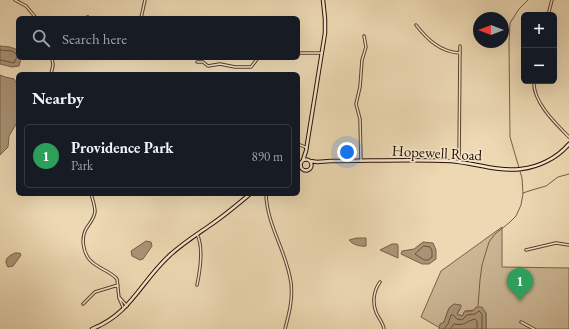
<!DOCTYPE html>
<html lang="en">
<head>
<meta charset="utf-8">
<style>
  :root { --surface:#171b24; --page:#20242c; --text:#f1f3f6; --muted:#9ea1a6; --line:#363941; --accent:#db2777 }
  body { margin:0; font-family:"EB Garamond",serif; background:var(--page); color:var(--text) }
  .controls { position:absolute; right:12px; top:12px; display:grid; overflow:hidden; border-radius:6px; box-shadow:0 4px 16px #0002 }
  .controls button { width:36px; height:36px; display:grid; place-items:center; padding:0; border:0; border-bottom:1px solid var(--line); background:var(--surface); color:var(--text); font:20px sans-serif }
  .compass { position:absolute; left:473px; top:12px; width:36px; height:36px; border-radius:50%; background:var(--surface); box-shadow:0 4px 16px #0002; rotate:270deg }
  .you { position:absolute; left:347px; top:152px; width:14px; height:14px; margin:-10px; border:3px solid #fff; border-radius:50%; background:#1a73e8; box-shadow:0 0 0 6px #1a73e833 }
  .badge { display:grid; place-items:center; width:26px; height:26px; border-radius:50%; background:var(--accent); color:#fff; font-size:13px; font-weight:700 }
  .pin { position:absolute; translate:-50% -33px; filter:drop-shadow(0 1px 2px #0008) }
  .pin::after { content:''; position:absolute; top:21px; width:14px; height:12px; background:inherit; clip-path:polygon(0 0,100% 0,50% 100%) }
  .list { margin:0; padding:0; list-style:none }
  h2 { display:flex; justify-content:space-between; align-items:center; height:52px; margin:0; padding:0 16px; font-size:17px }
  h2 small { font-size:13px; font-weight:400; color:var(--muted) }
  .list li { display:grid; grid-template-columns:26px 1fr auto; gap:12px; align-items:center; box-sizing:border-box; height:64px; margin:0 8px 8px; padding:0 8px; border:1px solid var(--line); border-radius:6px }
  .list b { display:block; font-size:15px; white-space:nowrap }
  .list p { margin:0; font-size:13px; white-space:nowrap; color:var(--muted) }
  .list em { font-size:13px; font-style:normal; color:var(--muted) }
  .icon { flex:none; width:22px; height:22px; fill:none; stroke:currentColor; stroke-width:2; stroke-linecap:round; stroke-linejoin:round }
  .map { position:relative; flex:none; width:569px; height:329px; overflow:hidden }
  .search { position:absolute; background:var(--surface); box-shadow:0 4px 16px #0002; left:16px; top:16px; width:284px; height:44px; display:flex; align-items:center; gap:10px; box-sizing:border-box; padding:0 14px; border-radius:6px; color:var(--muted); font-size:15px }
  .panel { position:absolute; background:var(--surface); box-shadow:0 4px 16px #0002; left:16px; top:72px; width:284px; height:124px; border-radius:6px }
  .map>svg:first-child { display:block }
</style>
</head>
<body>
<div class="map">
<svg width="569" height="329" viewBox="0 0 569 329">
  <rect width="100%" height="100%" fill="#ecd8b2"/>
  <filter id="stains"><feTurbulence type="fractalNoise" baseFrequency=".005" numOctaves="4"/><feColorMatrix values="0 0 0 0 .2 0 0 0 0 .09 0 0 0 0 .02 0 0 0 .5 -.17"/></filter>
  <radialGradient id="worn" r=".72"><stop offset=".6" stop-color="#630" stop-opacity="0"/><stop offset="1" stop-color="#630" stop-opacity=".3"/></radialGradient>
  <path fill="#cbb694" stroke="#7a624a" d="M 502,227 L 502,267 L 569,268 L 569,329 L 486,329 L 486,313 L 474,310 L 465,311 L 462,316 L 457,314 L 460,309 L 454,304 L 449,308 L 444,322 L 440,325 L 440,328 L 421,317 L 441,271 Z"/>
  <path fill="#aa9375" stroke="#765e46" d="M 0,46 L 10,47 L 18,50 L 18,58 L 21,58 L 19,66 L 12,67 L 0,64 Z
    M 0,75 L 5,77 L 14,79 L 17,84 L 18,121 L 9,136 L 8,147 L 0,155 Z
    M 357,238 L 366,238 L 366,246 C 360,247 352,244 349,240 Z
    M 146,241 L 151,242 L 152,246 L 143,259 L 140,260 L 132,256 L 131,251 Z
    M 423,242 L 433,243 L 436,250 L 436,259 L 429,264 L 422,264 L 401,254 L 402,251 L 414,249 Z
    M 392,244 L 397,244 L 398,245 L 398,258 L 380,250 Z
    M 15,253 L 20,253 L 21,255 L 13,266 L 8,267 C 3,260 8,256 15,253 Z
    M 454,304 L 461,305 L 461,307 L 457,314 L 462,316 L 465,311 L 473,311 L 476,307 L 482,307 L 486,313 L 486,329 L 439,329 L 440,324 L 444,322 L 449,308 Z"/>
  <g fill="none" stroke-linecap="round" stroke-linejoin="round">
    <path stroke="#6a503a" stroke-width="1" d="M 0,50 L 12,51 L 18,55 L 14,63 L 0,60
      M 424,246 L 430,247 L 432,251 L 432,257 L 428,260 L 424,260 L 415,254 L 416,253 Z
      M 444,329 L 448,324 L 451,315 L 453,315 L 457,319 L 462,320 L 467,315 L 475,314 L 479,311 L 482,314 L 482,329
      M 450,329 L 454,324 C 466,326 466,321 475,319 L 477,321 L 477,329"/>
    <path stroke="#765e46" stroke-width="1" d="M 523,193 L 532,190 L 546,186 L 558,177 L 569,174
      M 478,306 L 480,280 L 482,265 L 489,242 L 495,234 L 509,223 L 516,216 L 521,205 L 523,194 L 522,178 L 510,137 L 509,43 L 510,23 L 519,9 L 528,0"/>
    <defs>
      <path id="street" d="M 15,0 L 26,6 L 36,18
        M 548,15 L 552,0
        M 85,18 L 88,17
        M 141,18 L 145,0
        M 416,25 C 427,39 440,52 460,53
        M 298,53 L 322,53
        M 197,62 L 203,62 L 208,66 L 220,64 L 235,67 L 251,67 L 258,58
        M 51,74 L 53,65 L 52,58
        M 534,81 C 532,101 556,124 569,137
        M 298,144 L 307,148
        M 361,161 L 360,119 L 356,104 L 360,87 L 362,60 L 366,47 L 364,36
        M 459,162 L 460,46
        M 91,194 C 93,200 95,206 95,212 C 94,219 89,224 86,229 C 81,238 83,251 89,259 C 96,268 109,270 117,279 L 119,298 L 123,307
        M 266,194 C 267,226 287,252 291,283 C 293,299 289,314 285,329
        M 526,250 L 556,243 L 569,245
        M 380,282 C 374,290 372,302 376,312 C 378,318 383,322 384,329
        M 197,285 C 200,271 204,248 197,234
        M 119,297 L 127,306
        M 83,304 L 95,292 L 118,285
        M 521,322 L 534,329"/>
      <path id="secondary" d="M300.5 165a5.5 5.5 0 1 1 11 0a5.5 5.5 0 1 1-11 0Z
        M 303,160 L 306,151 L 325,33 L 325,19 L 323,0
        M 310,161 L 317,162 L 331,161 C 371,161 411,159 451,161 C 474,163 498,172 521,169 C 539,167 557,158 569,144
        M 92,329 C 131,314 141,281 170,255 C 182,244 196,235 209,226 C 224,216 237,205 250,194"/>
    </defs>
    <use href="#street" stroke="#5a402c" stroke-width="3.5"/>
    <use href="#secondary" stroke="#290e00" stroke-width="4.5"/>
    <use href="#street" stroke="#f3e6cd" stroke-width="1.5"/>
    <use href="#secondary" stroke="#f3e6cd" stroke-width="2.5"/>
  </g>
  <g text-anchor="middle" stroke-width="3" stroke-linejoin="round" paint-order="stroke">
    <g font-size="15" fill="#290e00" stroke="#f3e6cd">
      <text transform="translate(437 153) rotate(3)" y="5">Hopewell Road</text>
    </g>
  </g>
  <rect width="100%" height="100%" filter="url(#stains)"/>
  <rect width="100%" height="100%" fill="url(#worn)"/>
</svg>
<div class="controls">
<button>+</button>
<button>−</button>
</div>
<svg class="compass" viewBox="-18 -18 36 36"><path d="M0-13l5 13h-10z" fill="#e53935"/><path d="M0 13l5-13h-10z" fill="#9ea1a6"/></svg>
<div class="you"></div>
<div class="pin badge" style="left:520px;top:301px;background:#2e9e5b">1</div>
<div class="search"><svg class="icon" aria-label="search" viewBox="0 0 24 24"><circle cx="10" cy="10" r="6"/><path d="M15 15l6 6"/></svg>Search here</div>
<section class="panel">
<h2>Nearby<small></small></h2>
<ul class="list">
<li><span class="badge" style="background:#2e9e5b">1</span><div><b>Providence Park</b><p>Park</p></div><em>890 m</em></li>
</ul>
</section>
</div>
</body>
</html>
